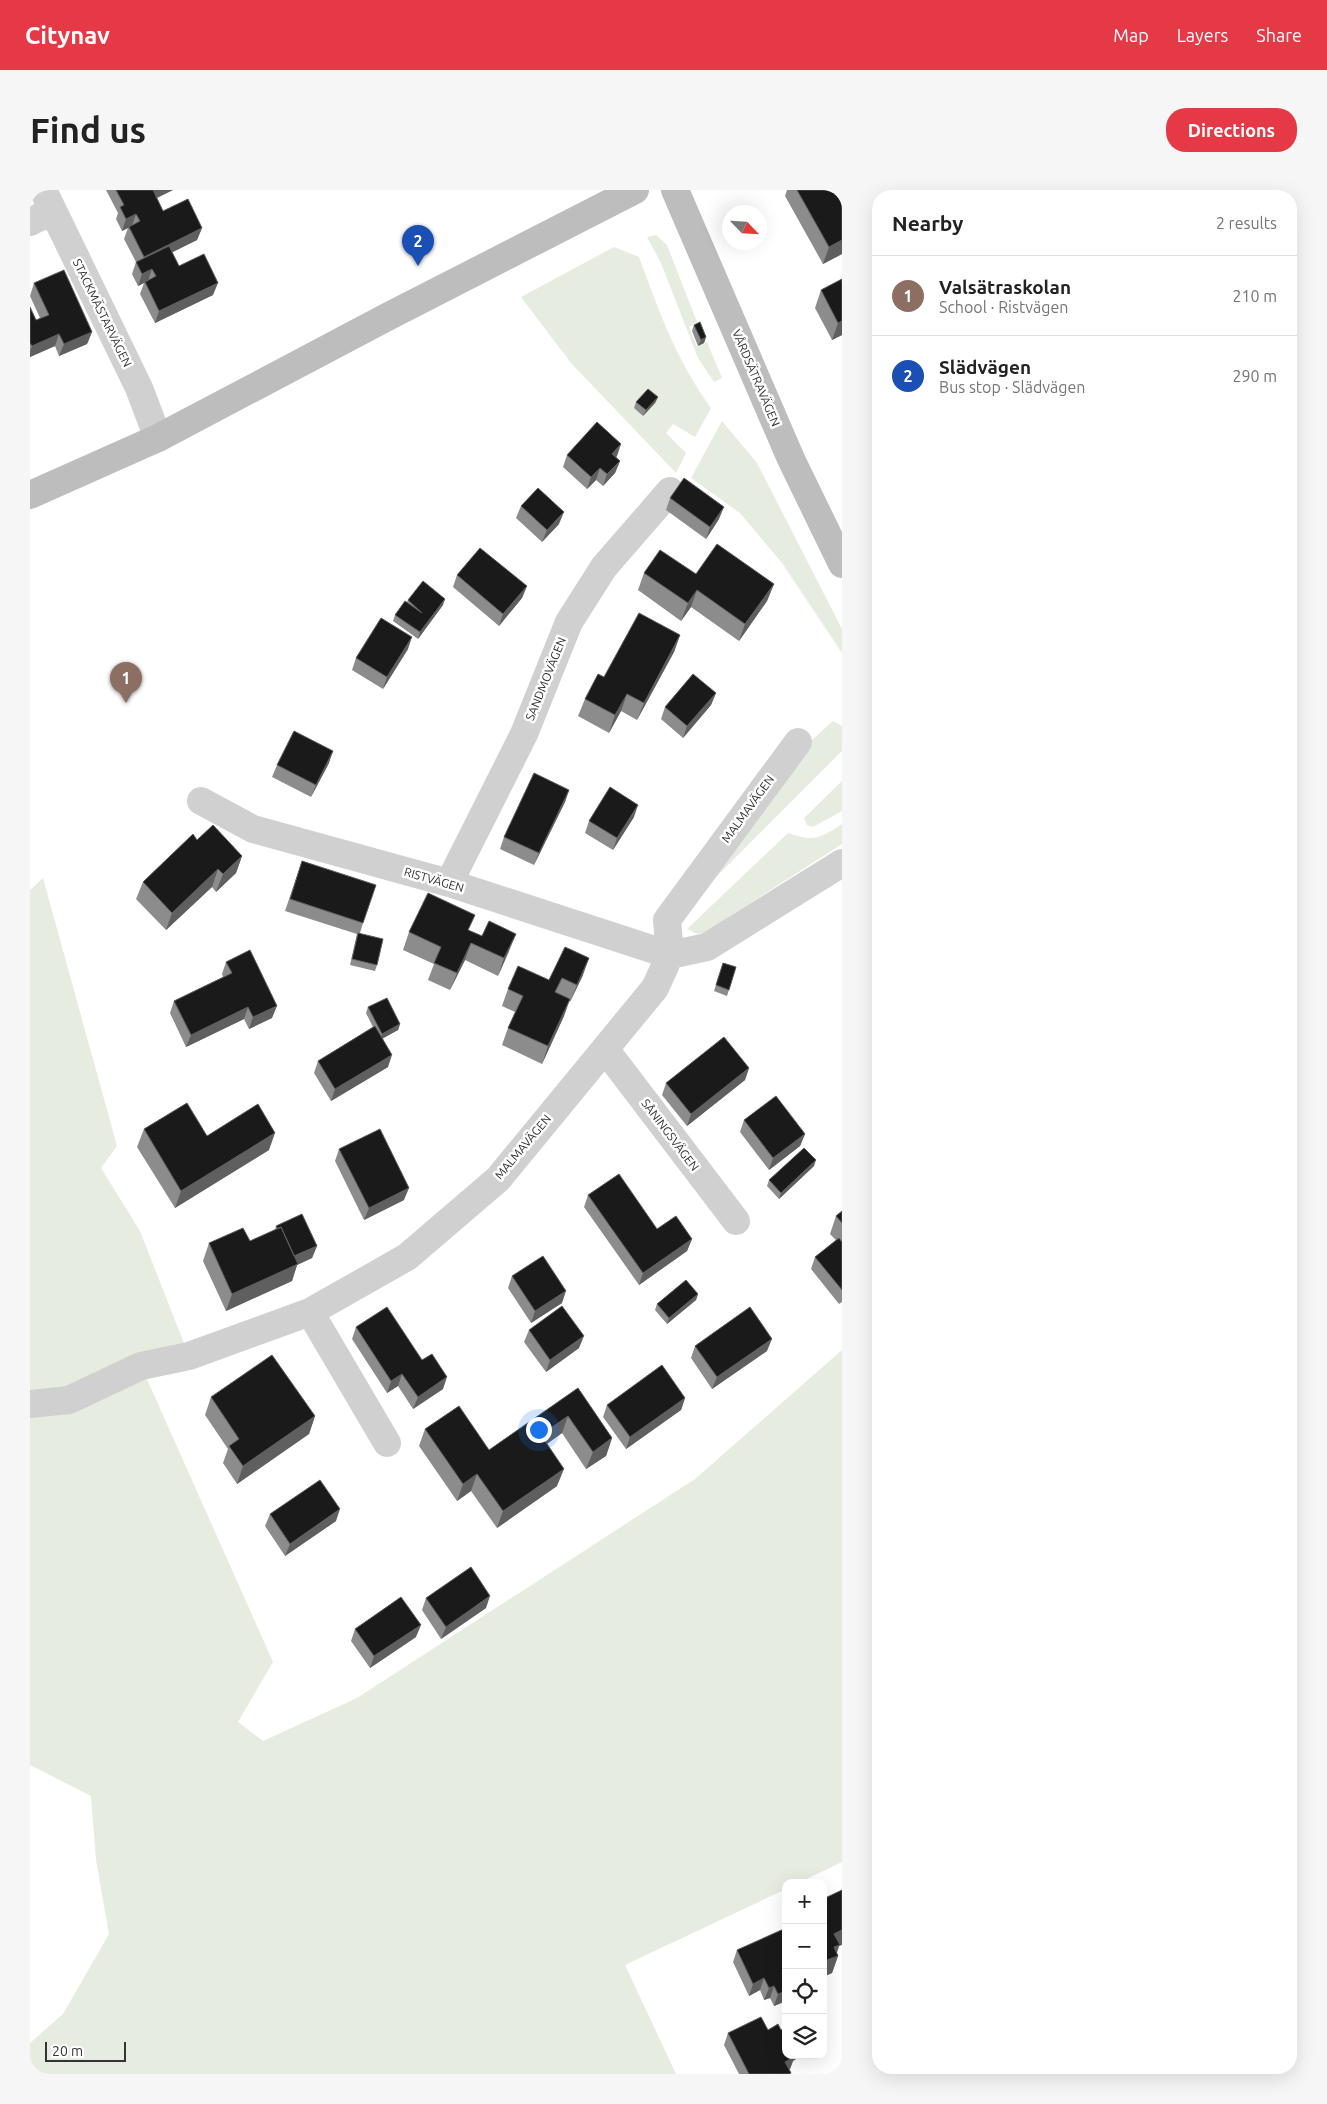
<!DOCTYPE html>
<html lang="en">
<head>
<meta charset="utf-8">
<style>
  :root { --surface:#fff; --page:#f6f6f6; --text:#222; --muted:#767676; --line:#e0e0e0; --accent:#e63946 }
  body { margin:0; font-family:Ubuntu,sans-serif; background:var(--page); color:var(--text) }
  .controls { position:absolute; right:15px; bottom:15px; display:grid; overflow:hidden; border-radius:10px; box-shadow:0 5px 20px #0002 }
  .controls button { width:45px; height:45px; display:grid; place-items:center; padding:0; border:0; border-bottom:1px solid var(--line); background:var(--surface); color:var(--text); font:25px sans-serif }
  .compass { position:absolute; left:692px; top:15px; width:45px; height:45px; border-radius:50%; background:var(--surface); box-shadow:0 5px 20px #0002; rotate:115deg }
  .scale { position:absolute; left:15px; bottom:12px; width:81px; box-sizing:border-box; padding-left:5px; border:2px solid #333; border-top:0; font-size:14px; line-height:18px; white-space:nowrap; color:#333; -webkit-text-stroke:4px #fff; paint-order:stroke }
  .you { position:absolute; left:508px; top:1239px; width:18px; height:18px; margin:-12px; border:4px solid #fff; border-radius:50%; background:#1a73e8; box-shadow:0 0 0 8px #1a73e833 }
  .badge { display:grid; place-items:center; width:32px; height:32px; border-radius:50%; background:var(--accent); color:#fff; font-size:16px; font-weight:700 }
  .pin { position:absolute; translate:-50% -41px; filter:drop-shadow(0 1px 2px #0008) }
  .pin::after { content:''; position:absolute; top:26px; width:18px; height:15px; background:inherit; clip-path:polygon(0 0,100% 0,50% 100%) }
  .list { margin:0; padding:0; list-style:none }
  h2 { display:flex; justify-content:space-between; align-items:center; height:65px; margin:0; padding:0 20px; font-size:21px }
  h2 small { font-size:16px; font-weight:400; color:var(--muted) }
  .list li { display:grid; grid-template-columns:32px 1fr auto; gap:15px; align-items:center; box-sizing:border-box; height:80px; padding:0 20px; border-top:1px solid var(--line) }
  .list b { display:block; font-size:19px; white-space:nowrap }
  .list p { margin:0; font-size:16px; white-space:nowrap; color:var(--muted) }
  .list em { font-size:16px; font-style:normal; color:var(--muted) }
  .icon { flex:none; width:28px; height:28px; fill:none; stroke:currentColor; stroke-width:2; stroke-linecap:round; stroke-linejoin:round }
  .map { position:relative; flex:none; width:812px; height:1884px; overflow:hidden; border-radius:20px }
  header { display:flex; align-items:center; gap:30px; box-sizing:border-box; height:70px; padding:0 25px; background:var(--accent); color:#fff }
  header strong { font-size:24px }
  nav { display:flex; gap:28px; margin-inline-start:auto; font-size:18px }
  .intro { display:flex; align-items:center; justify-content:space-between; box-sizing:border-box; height:120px; padding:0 30px }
  h1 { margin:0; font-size:35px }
  .button { padding:12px 22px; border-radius:20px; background:var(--accent); color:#fff; font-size:18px; font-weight:700 }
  main { display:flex; gap:30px; padding:0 30px }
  aside { flex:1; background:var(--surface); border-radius:20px; box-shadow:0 5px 20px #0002 }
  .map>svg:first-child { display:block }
</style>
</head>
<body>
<header>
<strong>Citynav</strong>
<nav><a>Map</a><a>Layers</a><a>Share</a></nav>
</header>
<div class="intro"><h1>Find us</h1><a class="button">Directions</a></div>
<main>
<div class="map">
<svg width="812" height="1884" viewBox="0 0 812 1884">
  <rect width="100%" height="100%" fill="#fff"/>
  <path fill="#e6ecdf" d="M 626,45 L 637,55 L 667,132 L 659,137 L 667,157 L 677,152 L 692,188 L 684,192 L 668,168 L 631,73 L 617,47 Z
    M 584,57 L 609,67 C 630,123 645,168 681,218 L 665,247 L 643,234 L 636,243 L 656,263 L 646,283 L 541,173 L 491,107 Z
    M 692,231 L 727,273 L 812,439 L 812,463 L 752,373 L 710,323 L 661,288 Z
    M 803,531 L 812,536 L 812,561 L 659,714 L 758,588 L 783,549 Z
    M 812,591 L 812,621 L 783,637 L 777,635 L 774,628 Z
    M 812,634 L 812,654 L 697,728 L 678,742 L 667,744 L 657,739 L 758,643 C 784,652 789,649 812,634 Z
    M 13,688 L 87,956 L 71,978 L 110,1041 L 159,1166 L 116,1187 L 243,1472 L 208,1532 L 233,1551 L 327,1508 L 665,1289 L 812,1160 L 812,1672 L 768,1693 L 756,1693 L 756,1699 L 595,1775 L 646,1884 L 0,1884 L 0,1853 L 33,1824 L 79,1744 L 66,1670 L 61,1606 L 0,1575 L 0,700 Z"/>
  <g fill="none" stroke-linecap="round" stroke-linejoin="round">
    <path stroke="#d0d0d0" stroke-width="28" d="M 13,0 L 109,198 L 128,248
      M 0,32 L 22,21
      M 171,611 L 223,639 L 419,693 L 640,765 L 637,730 L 768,552
      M 419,693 L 494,544 L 539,432 L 574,377 L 640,301
      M 575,859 L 706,1031
      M 280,1122 L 357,1253
      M 0,1214 L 39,1210 L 111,1176 L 159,1166 L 280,1122 L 377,1067 L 468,989 L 625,798 L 640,765 L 677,757 L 812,673"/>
    <path stroke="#bdbdbd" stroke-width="28" d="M 645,0 L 761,269 L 812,374
      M 0,305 L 128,248 L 359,126 L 605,0"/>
  </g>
  <path fill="#8c8c8c" d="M 76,0 L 143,0 L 127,8 L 133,21 L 172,38 L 167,50 L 142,62 L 149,76 L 183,105 L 125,133 L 110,104 L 114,93 L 108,96 L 102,84 L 106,72 L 94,49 L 98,38 L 92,41 L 86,29 L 88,23 Z
    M 757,0 L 812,0 L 812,64 L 793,74 L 755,6 Z
    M 812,89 L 812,145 L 802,150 L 785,118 L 791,100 Z
    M 4,93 L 62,142 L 57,154 L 29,166 L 25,156 L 0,167 L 0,117 L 6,130 L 10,128 L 0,106 Z
    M 664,135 L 676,147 L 674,153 L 668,156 L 662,141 Z
    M 628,207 L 625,213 L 613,226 L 604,218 L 606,212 Z
    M 537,265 L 587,266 L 586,267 L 590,271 L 585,283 L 573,296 L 566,290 L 557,299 L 533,277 Z
    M 640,308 L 689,329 L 676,349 L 636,320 Z
    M 491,316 L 529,334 L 512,352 L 486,328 Z
    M 614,383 L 666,384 L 744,394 L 737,411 L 709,451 L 661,417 L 651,431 L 608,400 Z
    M 427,385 L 497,396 L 492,408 L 469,436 L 423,397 Z
    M 378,410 L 413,415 L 388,449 L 363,431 L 365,425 L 377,412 Z
    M 650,445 L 644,462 L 607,530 L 591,521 L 579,543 L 548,526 L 555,509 L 574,487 Z
    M 378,459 L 353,499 L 322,480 L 326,468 Z
    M 686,503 L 681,515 L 653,548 L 631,529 L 635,517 Z
    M 299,573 L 281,607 L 242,587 L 247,575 Z
    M 539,600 L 535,612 L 504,675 L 470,659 L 474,647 Z
    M 604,627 L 583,660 L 555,643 L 559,631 Z
    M 212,666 L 206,683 L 186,702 L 182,697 L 136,740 L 106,709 L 113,692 Z
    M 272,671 L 333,733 L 330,743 L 347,775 L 345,781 L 320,775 L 327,744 L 255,721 Z
    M 439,740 L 479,761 L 468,786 L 435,770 L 420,800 L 398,790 L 404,774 L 373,760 L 379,742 Z
    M 535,757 L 553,785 L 540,812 L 539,811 L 534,826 L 512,874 L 472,855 L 478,838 L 485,822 L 472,816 L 478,799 L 519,790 Z
    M 196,772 L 242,828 L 219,839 L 214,829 L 156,857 L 140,823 L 144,811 L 193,787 L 192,784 Z
    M 693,773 L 706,777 L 697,806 L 684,801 Z
    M 338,817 L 370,834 L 368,840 L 353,848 L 358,877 L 301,911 L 284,883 L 288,871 L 343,837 L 336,823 Z
    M 719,878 L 715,890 L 657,936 L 632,905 L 636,893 Z
    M 714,930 L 775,944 L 770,956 L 739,980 L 710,942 Z
    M 114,939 L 177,946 L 239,960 L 145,1018 L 107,957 Z
    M 309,959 L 374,1010 L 334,1030 L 305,971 Z
    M 784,976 L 749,1009 L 737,996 L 739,990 Z
    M 558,1005 L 627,1039 L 662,1049 L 657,1061 L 609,1095 L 554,1017 Z
    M 812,1021 L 812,1112 L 809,1114 L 781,1079 L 785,1067 L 806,1050 L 800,1044 L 806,1026 Z
    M 246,1036 L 287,1056 L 282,1068 L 267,1075 L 262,1091 L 196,1121 L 173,1071 L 179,1053 L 220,1051 L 245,1040 Z
    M 482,1086 L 532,1113 L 501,1133 L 478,1098 Z
    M 668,1104 L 666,1110 L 637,1134 L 625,1120 L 627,1114 Z
    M 326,1137 L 392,1170 L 413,1199 L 383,1219 L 368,1196 L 357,1203 L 322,1149 Z
    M 499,1140 L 549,1158 L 516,1182 L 494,1152 Z
    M 665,1156 L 737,1161 L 682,1199 L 661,1168 Z
    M 548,1198 L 582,1248 L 576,1266 L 556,1279 L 532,1243 L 517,1254 L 527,1296 L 467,1338 L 441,1301 L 427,1311 L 389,1256 L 395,1239 L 459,1260 Z
    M 181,1207 L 285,1226 L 279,1244 L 207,1294 L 193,1273 L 198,1259 L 175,1225 Z
    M 655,1208 L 651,1220 L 596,1259 L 573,1227 L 577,1215 Z
    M 240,1324 L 306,1331 L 255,1366 L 235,1336 Z
    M 396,1408 L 456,1418 L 411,1449 L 392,1420 Z
    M 325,1439 L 386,1447 L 340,1478 L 321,1451 Z
    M 793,1709 L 809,1756 L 807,1763 L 808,1766 L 802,1783 L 793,1787 Z
    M 756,1738 L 756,1811 L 744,1816 L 740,1808 L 734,1810 L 730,1800 L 719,1806 L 703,1772 L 707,1760 Z
    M 738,1840 L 756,1865 L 767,1865 L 766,1869 L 763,1871 L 760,1879 L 759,1879 L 761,1883 L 760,1884 L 709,1884 L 694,1855 L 698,1843 Z"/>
  <path fill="#5f5f5f" d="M 123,0 L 143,0 L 118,12 Z
    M 106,24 L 102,36 L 92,41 L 96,29 Z
    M 172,38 L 167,50 L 109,79 L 114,67 Z
    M 812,50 L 812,64 L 793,74 L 799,57 Z
    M 122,79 L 118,91 L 108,96 L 112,84 Z
    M 188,93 L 183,105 L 125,133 L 129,121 Z
    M 812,131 L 812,145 L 802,150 L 808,133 Z
    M 62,142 L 57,154 L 29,166 L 34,154 Z
    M 29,144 L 25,156 L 0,167 L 0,162 L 2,156 Z
    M 676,147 L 674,153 L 668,156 L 671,150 Z
    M 628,207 L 625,213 L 613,226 L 616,220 Z
    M 591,254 L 587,266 L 578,276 L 582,264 Z
    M 590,271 L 585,283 L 573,296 L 577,284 Z
    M 570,278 L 566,290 L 557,299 L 561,287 Z
    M 694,317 L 689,329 L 676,349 L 680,337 Z
    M 534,322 L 529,334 L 512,352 L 517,340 Z
    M 744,394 L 737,411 L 709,451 L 715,434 Z
    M 497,396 L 492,408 L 469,436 L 473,424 Z
    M 667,400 L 661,417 L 651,431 L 658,413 Z
    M 415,409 L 413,415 L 388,449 L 390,442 Z
    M 650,445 L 644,462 L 607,530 L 614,513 Z
    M 382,447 L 378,459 L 353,499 L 357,487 Z
    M 686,503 L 681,515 L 653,548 L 657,536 Z
    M 597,504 L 591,521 L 579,543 L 585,525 Z
    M 303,561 L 299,573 L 281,607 L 286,595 Z
    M 539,600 L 535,612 L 504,675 L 509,663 Z
    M 608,615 L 604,627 L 583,660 L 587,648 Z
    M 212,666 L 206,683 L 186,702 L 193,684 Z
    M 188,679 L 182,697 L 136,740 L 142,723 Z
    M 486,744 L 479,761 L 468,786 L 474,768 Z
    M 441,753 L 435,770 L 420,800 L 427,783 Z
    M 559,768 L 553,785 L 540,812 L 547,795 Z
    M 540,809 L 534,826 L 512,874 L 518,856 Z
    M 247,816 L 242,828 L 219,839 L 223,827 Z
    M 218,817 L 214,829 L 156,857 L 161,845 Z
    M 370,834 L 368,840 L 350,850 L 352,844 Z
    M 362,865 L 358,877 L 301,911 L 305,899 Z
    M 719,878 L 715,890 L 657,936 L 661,924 Z
    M 245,943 L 239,960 L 145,1018 L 151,1001 Z
    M 775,944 L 770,956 L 739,980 L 743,968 Z
    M 786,970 L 784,976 L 749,1009 L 751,1003 Z
    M 379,998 L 374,1010 L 334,1030 L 339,1018 Z
    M 662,1049 L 657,1061 L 609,1095 L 613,1083 Z
    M 287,1056 L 282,1068 L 267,1075 L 262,1091 L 196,1121 L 202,1104 L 261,1068 Z
    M 536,1101 L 532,1113 L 501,1133 L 505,1121 Z
    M 668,1104 L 666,1110 L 637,1134 L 639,1128 Z
    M 554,1146 L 549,1158 L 516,1182 L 520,1170 Z
    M 742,1149 L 737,1161 L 682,1199 L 687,1187 Z
    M 372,1184 L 368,1196 L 357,1203 L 361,1191 Z
    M 417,1187 L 413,1199 L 383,1219 L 388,1207 Z
    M 655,1208 L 651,1220 L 596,1259 L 600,1247 Z
    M 285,1226 L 279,1244 L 207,1294 L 213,1276 Z
    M 538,1226 L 532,1243 L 504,1263 L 511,1245 Z
    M 582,1248 L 576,1266 L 556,1279 L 563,1262 Z
    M 534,1279 L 527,1296 L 467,1338 L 473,1321 Z
    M 447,1284 L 441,1301 L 427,1311 L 433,1294 Z
    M 310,1319 L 306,1331 L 255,1366 L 260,1354 Z
    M 460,1406 L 456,1418 L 411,1449 L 416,1437 Z
    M 391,1435 L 386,1447 L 340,1478 L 344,1466 Z
    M 812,1740 L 812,1755 L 809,1756 L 805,1767 L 808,1766 L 802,1783 L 793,1787 L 793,1781 L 797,1770 L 804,1744 Z
    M 734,1788 L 730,1800 L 719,1806 L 723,1794 Z
    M 744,1796 L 740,1808 L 734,1810 L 739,1798 Z
    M 756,1801 L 756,1811 L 744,1816 L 748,1804 Z
    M 760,1865 L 767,1865 L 766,1869 L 763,1871 L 760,1879 L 751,1884 L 755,1872 Z"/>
  <path fill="#1a1a1a" stroke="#5f5f5f" d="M 86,0 L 123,0 L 133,21 L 158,9 L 172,38 L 114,67 L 99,37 L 110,31 L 106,24 L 96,29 L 90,17 L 94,15 Z
    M 767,0 L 812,0 L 812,50 L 799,57 Z
    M 139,56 L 149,76 L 174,64 L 188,93 L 129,121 L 115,92 L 126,86 L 122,79 L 112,84 L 106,72 Z
    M 34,80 L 62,142 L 34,154 L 29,144 L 2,156 L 0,153 L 0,117 L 6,130 L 19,125 L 4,93 Z
    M 812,89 L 812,131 L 808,133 L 791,100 Z
    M 670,132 L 676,147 L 671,150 L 664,135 Z
    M 618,199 L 628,207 L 616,220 L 606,212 Z
    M 567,232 L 591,254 L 582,264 L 590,271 L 577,284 L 570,278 L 561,287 L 537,265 Z
    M 654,288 L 694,317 L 680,337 L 640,308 Z
    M 508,298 L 534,322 L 517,340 L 491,316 Z
    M 687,354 L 744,394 L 715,434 L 667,400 L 658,413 L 614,383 L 630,360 L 666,384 Z
    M 450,358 L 497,396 L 473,424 L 427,385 Z
    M 393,391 L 415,409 L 390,442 L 365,425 L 375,411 L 392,423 L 378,410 Z
    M 609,423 L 650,445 L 614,513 L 597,504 L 585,525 L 555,509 L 568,484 L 574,487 Z
    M 351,428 L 382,447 L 357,487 L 326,468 Z
    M 663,484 L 686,503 L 657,536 L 635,517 Z
    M 264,541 L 303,561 L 286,595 L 247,575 Z
    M 504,583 L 539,600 L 509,663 L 474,647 Z
    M 580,597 L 608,615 L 587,648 L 559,631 Z
    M 183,635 L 212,666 L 193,684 L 188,679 L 142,723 L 113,692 L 163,644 L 167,650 Z
    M 272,671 L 346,695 L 333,733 L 260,709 Z
    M 398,703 L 445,725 L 438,740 L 452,746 L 459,731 L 486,744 L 474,768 L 441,753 L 427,783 L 404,773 L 411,757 L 379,742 Z
    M 328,743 L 353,749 L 347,775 L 322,769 Z
    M 535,757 L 559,768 L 547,795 L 532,788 L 525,802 L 540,809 L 518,856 L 478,838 L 493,806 L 478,799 L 488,776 L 519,790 Z
    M 220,760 L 247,816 L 223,827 L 218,817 L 161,845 L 144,811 L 202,783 L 196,772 Z
    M 693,773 L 706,777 L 699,800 L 686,795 Z
    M 357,808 L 370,834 L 352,844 L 338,817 Z
    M 345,836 L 362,865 L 305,899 L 288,871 Z
    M 694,847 L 719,878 L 661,924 L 636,893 Z
    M 746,906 L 775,944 L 743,968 L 714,930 Z
    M 157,913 L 177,946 L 228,914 L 245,943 L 151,1001 L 114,939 Z
    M 350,939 L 379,998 L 339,1018 L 309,959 Z
    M 774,958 L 786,970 L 751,1003 L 739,990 Z
    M 589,984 L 627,1039 L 646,1026 L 662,1049 L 613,1083 L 558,1005 Z
    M 812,1021 L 812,1033 L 806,1026 Z
    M 272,1024 L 287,1056 L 264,1066 L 251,1037 L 248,1039 L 246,1036 Z
    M 251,1037 L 268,1074 L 202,1104 L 179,1053 L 213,1038 L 220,1051 Z
    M 809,1048 L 812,1052 L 812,1100 L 785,1067 Z
    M 513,1066 L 536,1101 L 505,1121 L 482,1086 Z
    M 656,1090 L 668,1104 L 639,1128 L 627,1114 Z
    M 532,1116 L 554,1146 L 520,1170 L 499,1140 Z
    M 357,1117 L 392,1170 L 402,1164 L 417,1187 L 388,1207 L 372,1184 L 361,1191 L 326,1137 Z
    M 720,1117 L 742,1149 L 687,1187 L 665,1156 Z
    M 242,1165 L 285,1226 L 213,1276 L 199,1256 L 209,1249 L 181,1207 Z
    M 632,1175 L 655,1208 L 600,1247 L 577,1215 Z
    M 548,1198 L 582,1248 L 563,1262 L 538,1226 L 511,1245 L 534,1279 L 473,1321 L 447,1284 L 433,1294 L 395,1239 L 429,1216 L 459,1260 Z
    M 290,1290 L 310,1319 L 260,1354 L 240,1324 Z
    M 441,1377 L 460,1406 L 416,1437 L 396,1408 Z
    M 371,1407 L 391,1435 L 344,1466 L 325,1439 Z
    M 812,1700 L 812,1740 L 804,1744 L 810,1755 L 804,1757 L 808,1766 L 797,1770 L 793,1762 L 793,1709 Z
    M 756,1738 L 756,1801 L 748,1804 L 744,1796 L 739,1798 L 734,1788 L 723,1794 L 707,1760 Z
    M 731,1827 L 738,1840 L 748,1834 L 751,1840 L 756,1838 L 756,1865 L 764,1865 L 764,1867 L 755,1872 L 761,1883 L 759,1884 L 719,1884 L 698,1843 Z"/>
  <g text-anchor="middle" stroke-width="5" stroke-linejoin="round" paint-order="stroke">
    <g font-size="12" fill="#333" stroke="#fff">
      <text transform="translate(72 123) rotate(64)" y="4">STACKMÄSTARVÄGEN</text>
      <text transform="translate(726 188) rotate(67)" y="4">VÅRDSÄTRAVÄGEN</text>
      <text transform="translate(516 489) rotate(-68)" y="4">SANDMOVÄGEN</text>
      <text transform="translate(718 619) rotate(-54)" y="4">MALMAVÄGEN</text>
      <text transform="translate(404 690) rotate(16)" y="4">RISTVÄGEN</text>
      <text transform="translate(640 945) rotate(53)" y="4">SÅNINGSVÄGEN</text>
      <text transform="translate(493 957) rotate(-50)" y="4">MALMAVÄGEN</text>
    </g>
  </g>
</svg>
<div class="controls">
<button>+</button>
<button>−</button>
<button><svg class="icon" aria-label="locate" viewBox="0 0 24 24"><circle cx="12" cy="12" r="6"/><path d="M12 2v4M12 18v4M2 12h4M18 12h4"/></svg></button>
<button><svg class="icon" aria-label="layers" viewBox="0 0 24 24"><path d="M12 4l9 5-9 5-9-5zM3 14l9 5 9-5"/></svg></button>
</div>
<svg class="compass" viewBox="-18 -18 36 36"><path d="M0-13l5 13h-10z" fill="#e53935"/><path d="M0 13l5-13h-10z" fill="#767676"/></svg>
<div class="scale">20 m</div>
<div class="you"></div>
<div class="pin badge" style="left:96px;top:513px;background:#8d6e63">1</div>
<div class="pin badge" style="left:388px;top:76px;background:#1a4fb4">2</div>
</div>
<aside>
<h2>Nearby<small>2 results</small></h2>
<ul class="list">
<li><span class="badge" style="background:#8d6e63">1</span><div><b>Valsätraskolan</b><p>School · Ristvägen</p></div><em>210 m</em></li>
<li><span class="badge" style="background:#1a4fb4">2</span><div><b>Slädvägen</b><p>Bus stop · Slädvägen</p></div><em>290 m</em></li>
</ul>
</aside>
</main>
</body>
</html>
